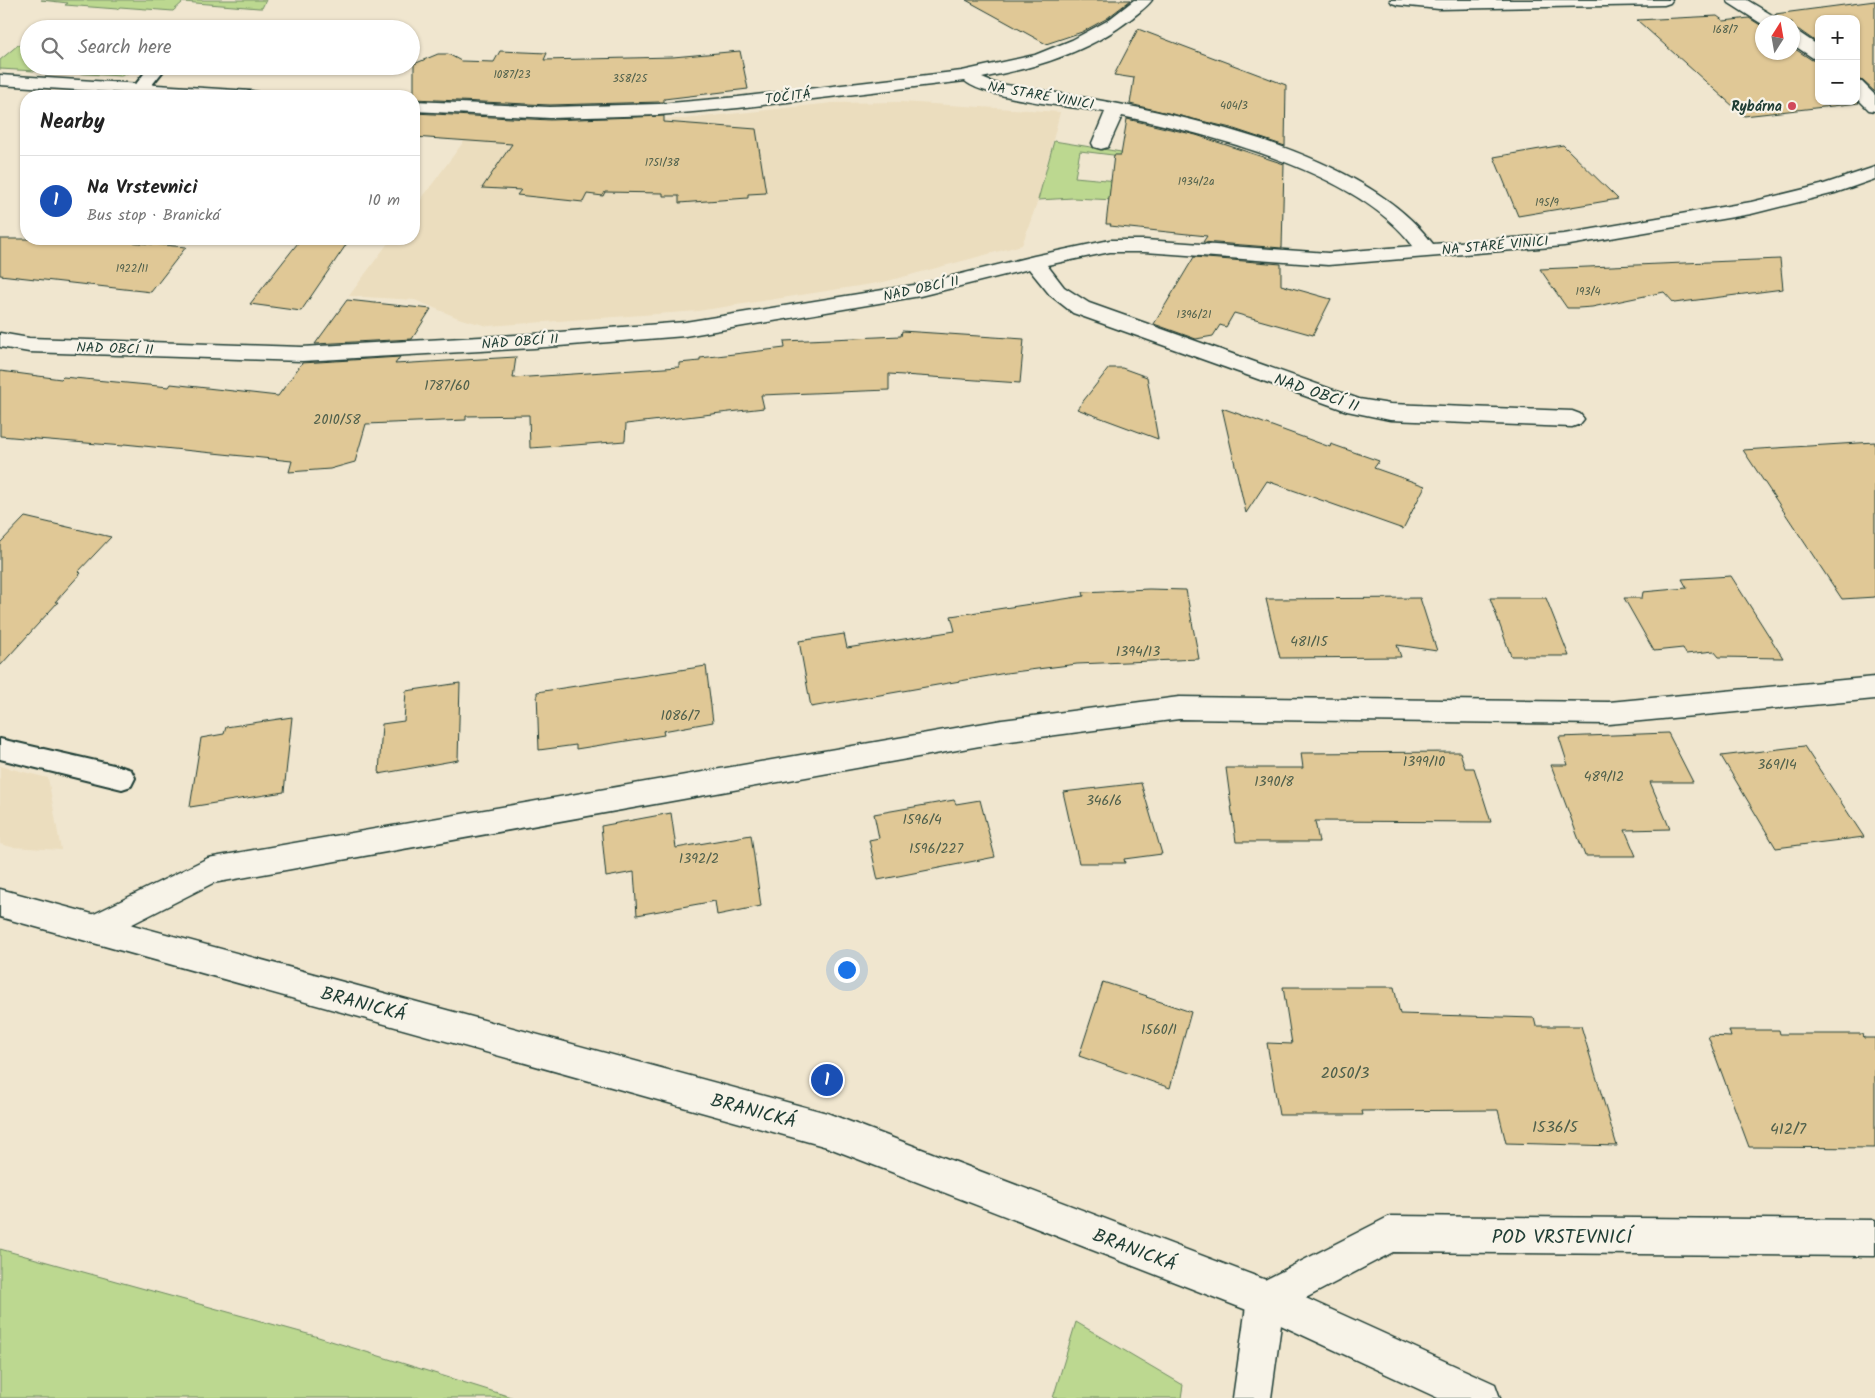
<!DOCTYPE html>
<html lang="en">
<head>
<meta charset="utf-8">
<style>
  :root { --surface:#fff; --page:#f6f6f6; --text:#222; --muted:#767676; --line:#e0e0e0; --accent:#d1495b }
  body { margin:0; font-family:Kalam,sans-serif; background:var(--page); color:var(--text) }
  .controls { position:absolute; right:15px; top:15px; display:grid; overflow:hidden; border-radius:10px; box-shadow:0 1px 4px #0004 }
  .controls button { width:45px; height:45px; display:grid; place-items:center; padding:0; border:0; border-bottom:1px solid var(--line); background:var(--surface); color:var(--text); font:25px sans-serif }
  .compass { position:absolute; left:1755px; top:15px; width:45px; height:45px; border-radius:50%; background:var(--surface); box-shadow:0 1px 4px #0004; rotate:11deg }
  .you { position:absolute; left:846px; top:969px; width:18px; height:18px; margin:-12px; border:4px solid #fff; border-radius:50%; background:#1a73e8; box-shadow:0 0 0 8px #1a73e833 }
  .badge { display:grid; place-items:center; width:32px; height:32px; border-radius:50%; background:var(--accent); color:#fff; font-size:16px; font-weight:700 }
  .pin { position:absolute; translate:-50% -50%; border:2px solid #fff; box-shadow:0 1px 5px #0006 }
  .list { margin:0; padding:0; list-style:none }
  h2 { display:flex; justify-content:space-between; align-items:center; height:65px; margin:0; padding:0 20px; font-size:21px }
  h2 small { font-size:16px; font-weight:400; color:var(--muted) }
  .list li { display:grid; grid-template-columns:32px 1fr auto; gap:15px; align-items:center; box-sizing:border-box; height:90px; padding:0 20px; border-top:1px solid var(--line) }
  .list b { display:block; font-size:19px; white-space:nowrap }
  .list p { margin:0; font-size:16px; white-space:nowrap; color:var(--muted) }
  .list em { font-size:16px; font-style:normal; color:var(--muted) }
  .icon { flex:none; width:28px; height:28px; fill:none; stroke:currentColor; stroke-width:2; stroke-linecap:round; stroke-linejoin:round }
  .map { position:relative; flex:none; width:1875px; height:1398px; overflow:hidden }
  .search { position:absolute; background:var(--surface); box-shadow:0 1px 4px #0004; left:20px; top:20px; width:400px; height:55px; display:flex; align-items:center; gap:12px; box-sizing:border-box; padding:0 18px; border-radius:28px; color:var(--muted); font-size:19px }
  .panel { position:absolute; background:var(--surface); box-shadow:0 1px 4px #0004; left:20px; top:90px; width:400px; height:155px; border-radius:20px }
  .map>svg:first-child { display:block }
</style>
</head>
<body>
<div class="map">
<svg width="1875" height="1398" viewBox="0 0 1875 1398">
  <rect width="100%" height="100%" fill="#f0e6cf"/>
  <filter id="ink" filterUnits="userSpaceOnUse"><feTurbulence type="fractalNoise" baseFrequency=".02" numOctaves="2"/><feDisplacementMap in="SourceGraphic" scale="10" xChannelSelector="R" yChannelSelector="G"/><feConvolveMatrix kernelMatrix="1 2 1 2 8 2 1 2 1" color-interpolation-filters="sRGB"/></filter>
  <g filter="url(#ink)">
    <path fill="#ebddbe" d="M 901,102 L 1060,112 L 1038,200 L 1022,245 L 884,282 L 698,311 L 488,326 L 461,319 L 415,300 L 349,296 L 391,239 L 414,239 L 414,209 L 478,122 L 684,119 L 832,103 Z
      M 0,766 L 48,778 L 61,850 L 12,847 L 0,844 Z"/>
    <path fill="#bcd890" stroke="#6e8a62" d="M 41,0 L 266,0 L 262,8 L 259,8 L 183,2 L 173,11 L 120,7 L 117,9 L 65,5 L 68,3 Z
      M 18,45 L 29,46 L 29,66 L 112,66 L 135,70 L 121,76 L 0,69 L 0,60 Z
      M 1054,141 L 1121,152 L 1121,156 L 1080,151 L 1075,177 L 1117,181 L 1115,200 L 1073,198 L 1038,200 Z
      M 0,1249 L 315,1336 L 514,1398 L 0,1398 Z
      M 1076,1322 L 1183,1385 L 1181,1398 L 1053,1398 Z"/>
    <path fill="#e0c896" stroke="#1f3d34" d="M 966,0 L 1131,0 L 1106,19 L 1082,32 L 1046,44 Z
      M 1875,1 L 1875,92 L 1863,81 L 1856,79 L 1856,19 L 1819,19 L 1819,44 L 1799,30 L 1792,29 L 1792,22 L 1781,22 L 1779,17 L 1775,14 Z
      M 1717,16 L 1724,21 L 1749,18 L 1762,26 L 1762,52 L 1792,52 L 1792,47 L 1812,60 L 1819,61 L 1819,101 L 1856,100 L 1859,103 L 1744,116 L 1637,20 Z
      M 1138,29 L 1286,85 L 1285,146 L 1231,128 L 1130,104 L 1134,78 L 1114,75 Z
      M 500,51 L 547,53 L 544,60 L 673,57 L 740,51 L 748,89 L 664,99 L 664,102 L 659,102 L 550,105 L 414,99 L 414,64 L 438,54 L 448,54 L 461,61 L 494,62 Z
      M 414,113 L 550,120 L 664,116 L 664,122 L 756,129 L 766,193 L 748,194 L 748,198 L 679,203 L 679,196 L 663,196 L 663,193 L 605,192 L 603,196 L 587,194 L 583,202 L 517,195 L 521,190 L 482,188 L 512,144 L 414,137 Z
      M 1127,119 L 1196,135 L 1284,164 L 1282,248 L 1203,242 L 1207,236 L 1110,226 L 1111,224 L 1106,224 L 1114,155 L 1121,155 Z
      M 1563,145 L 1618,199 L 1518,216 L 1494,157 Z
      M 0,239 L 94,239 L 186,247 L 151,292 L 0,275 Z
      M 301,239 L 350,239 L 301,311 L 250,304 Z
      M 1194,257 L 1281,264 L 1281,285 L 1331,299 L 1313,335 L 1234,313 L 1226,327 L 1220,325 L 1213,336 L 1196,339 L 1154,324 Z
      M 1780,259 L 1783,289 L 1674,303 L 1664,292 L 1592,307 L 1578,308 L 1567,308 L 1540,269 Z
      M 347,300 L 431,309 L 412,339 L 315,344 Z
      M 902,331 L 1024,339 L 1020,383 L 889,374 L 889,390 L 761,395 L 764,408 L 626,424 L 625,441 L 575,445 L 530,448 L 529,415 L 466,416 L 466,420 L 366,424 L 355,462 L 330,469 L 289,472 L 292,461 L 124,444 L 123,446 L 0,436 L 0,371 L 61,379 L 63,377 L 169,387 L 171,384 L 278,396 L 302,363 L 400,357 L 395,364 L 516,357 L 513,378 L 679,367 L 679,363 L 700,361 L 700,358 L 785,348 L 784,341 L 901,336 Z
      M 1109,368 L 1122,368 L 1147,377 L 1158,439 L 1077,409 Z
      M 1222,408 L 1330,447 L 1331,444 L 1379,461 L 1374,468 L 1425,486 L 1403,529 L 1267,481 L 1246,513 Z
      M 1875,442 L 1875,597 L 1842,599 L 1743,450 Z
      M 25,517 L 111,537 L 78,572 L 81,573 L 55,602 L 58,602 L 0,666 L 0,543 Z
      M 1731,576 L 1783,658 L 1719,657 L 1714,651 L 1686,654 L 1683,648 L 1654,651 L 1624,598 L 1642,598 L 1643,592 L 1687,588 L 1682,579 Z
      M 1149,589 L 1186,590 L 1199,659 L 1077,664 L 1006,673 L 811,707 L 799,641 L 844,634 L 847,648 L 955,631 L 951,616 L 1084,596 L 1083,592 Z
      M 1420,598 L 1437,651 L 1397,645 L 1401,657 L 1280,658 L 1266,599 Z
      M 1490,598 L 1546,598 L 1569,656 L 1511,656 Z
      M 706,666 L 713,722 L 663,731 L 664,735 L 576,749 L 576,745 L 539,750 L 537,692 Z
      M 460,683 L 458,760 L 379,774 L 382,724 L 404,721 L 406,691 Z
      M 292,717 L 284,792 L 190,807 L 201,738 L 224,734 L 226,727 Z
      M 1668,733 L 1693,782 L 1650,782 L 1670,829 L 1625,830 L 1636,856 L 1585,856 L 1551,765 L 1568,765 L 1559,737 Z
      M 1804,746 L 1864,837 L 1776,848 L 1721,756 Z
      M 1460,752 L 1465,768 L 1474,768 L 1491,822 L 1315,821 L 1319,842 L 1236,842 L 1226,768 L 1303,768 L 1301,753 Z
      M 1141,783 L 1162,854 L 1124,859 L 1125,863 L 1079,863 L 1063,792 Z
      M 954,800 L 956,804 L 980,800 L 995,857 L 878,880 L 869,840 L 879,838 L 874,814 Z
      M 671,813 L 676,848 L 751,835 L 761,906 L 717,915 L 715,901 L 637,915 L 634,872 L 606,877 L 601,826 Z
      M 1103,982 L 1147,996 L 1146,997 L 1191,1012 L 1170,1088 L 1079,1056 Z
      M 1283,987 L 1394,987 L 1400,1014 L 1534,1018 L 1536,1026 L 1581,1026 L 1617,1146 L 1506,1143 L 1498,1110 L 1362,1111 L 1363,1115 L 1279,1115 L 1267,1043 L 1292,1044 Z
      M 1729,1030 L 1779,1030 L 1780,1034 L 1863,1034 L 1864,1038 L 1875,1038 L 1875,1148 L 1749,1147 L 1708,1036 L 1731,1037 Z"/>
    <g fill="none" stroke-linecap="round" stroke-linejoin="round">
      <defs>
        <path id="lane" d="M 150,66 L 167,66 L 147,91 L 135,91 L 133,88 Z
          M 0,739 L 122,767 L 131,770 L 135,778 L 131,786 L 122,789 L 0,759 Z"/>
        <path id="street" d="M 1134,0 L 1152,0 C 1147,7 1139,12 1132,18 C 1089,52 1035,68 982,78 L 994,83 C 1121,103 1351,135 1433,244 L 1564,234 L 1751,202 L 1821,185 L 1875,167 L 1875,179 L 1835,193 L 1751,214 L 1564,246 L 1328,265 L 1145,252 L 1110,252 L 1047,265 L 1064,287 L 1089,303 L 1359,399 L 1390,404 L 1572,411 L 1580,414 L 1584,419 L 1580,424 L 1572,427 L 1390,420 L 1347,411 L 1073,313 L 1050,295 L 1029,269 L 920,296 L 685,336 L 534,348 L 302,361 L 29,352 L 0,347 L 0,333 L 29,338 L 302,347 L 534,334 L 685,322 L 920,284 L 1034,256 L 1110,240 L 1145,240 L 1328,253 L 1413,246 C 1359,172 1209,134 1122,116 L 1108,147 L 1101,149 L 1094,147 L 1092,143 L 1105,112 C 1076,107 982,98 965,81 L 738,108 L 659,115 L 550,118 L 414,111 L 414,101 L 550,107 L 659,104 L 738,97 L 962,71 L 1035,55 L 1072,40 L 1107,21 Z
          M 1390,0 L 1672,0 L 1670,3 L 1664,5 L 1439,9 L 1398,5 L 1392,3 Z
          M 1727,0 L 1747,0 L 1777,18 L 1779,22 L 1762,24 L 1729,3 Z
          M 1792,31 L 1798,32 L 1819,46 L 1819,59 L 1813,58 L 1792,44 Z
          M 0,75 L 251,91 L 257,92 L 260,96 L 171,96 L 0,85 Z
          M 1856,81 L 1862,82 L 1875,95 L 1875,111 L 1869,110 L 1856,97 Z
          M 1875,677 L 1875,699 L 1609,724 L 1179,719 L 1002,742 L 213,883 L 95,943 L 84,939 L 79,929 L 84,919 L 208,858 L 1002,720 L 1179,697 L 1609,702 Z
          M 1390,1216 L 1875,1220 L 1875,1256 L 1393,1252 L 1283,1310 L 1271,1398 L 1233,1398 L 1247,1299 L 1253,1286 Z"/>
        <path id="secondary" d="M 0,889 L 827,1113 L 1266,1280 L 1495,1384 L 1500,1398 L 1438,1398 L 1257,1314 L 827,1147 L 0,917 Z"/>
      </defs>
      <use href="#lane" stroke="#1f3d34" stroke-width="4"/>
      <use href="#street" stroke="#1f3d34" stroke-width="3"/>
      <use href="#secondary" stroke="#1f3d34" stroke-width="3"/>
      <use href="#lane" fill="#f7f3e8" fill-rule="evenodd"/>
      <use href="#street" fill="#f7f3e8" fill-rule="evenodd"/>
      <use href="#secondary" fill="#f7f3e8" fill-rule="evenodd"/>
    </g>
  </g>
  <circle fill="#d1495b" stroke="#f7f3e8" stroke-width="2" cx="1792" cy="106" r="5"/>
  <g text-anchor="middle" stroke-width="4.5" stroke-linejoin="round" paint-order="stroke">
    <g font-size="11" fill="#4f604c">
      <text x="1725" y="33">168/7</text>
      <text x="512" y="78">1087/23</text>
      <text x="630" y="82">358/25</text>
      <text x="1234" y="109">404/3</text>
      <text x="662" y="166">1751/38</text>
      <text x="1196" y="185">1934/2a</text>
      <text x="1547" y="206">195/9</text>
      <text x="132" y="272">1922/11</text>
      <text x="1588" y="295">193/4</text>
      <text x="1194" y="318">1396/21</text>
    </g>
    <g font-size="14" fill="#1f3d34" stroke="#f7f3e8">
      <text transform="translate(1041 95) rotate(10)" y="5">NA STARÉ VINICI</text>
      <text transform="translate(788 96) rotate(-7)" y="5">TOČITÁ</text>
      <text transform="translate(1495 245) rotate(-5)" y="5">NA STARÉ VINICI</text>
      <text transform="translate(921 288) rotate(-12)" y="5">NAD OBCÍ II</text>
      <text transform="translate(520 341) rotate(-4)" y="5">NAD OBCÍ II</text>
      <text transform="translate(115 348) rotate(2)" y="5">NAD OBCÍ II</text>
    </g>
    <g font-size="14" font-weight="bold" fill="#1f3d34" stroke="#f7f3e8" text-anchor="end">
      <text x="1782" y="111">Rybárna</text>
    </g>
    <g font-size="14" fill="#4f604c">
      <text x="447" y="390">1787/60</text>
      <text x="337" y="424">2010/58</text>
      <text x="1309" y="646">481/15</text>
      <text x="1138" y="656">1394/13</text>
      <text x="680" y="720">1086/7</text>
      <text x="1424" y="766">1399/10</text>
      <text x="1777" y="769">369/14</text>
      <text x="1604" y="781">489/12</text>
      <text x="1274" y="786">1390/8</text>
      <text x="1104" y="805">346/6</text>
      <text x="922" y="824">1596/4</text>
      <text x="936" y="853">1596/227</text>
      <text x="699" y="863">1392/2</text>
      <text x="1159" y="1034">1560/1</text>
    </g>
    <g font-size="16" fill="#1f3d34" stroke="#f7f3e8">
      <text transform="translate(1317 392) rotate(19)" y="6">NAD OBCÍ II</text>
    </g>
    <g font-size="16" fill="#4f604c">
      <text x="1345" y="1078">2050/3</text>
      <text x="1555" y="1132">1536/5</text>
      <text x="1788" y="1134">412/7</text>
    </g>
    <g font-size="19" fill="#1f3d34" stroke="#f7f3e8">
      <text transform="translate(364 1003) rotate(15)" y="7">BRANICKÁ</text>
      <text transform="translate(754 1110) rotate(15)" y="7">BRANICKÁ</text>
      <text x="1562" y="1243">POD VRSTEVNICÍ</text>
      <text transform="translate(1135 1249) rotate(21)" y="7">BRANICKÁ</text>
    </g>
  </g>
</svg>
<div class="controls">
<button>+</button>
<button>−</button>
</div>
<svg class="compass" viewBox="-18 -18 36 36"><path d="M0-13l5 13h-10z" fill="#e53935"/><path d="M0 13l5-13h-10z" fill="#767676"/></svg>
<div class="you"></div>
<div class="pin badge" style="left:827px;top:1080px;background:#1a4fb4">1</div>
<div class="search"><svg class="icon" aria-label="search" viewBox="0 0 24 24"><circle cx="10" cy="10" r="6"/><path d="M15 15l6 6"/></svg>Search here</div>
<section class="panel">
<h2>Nearby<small></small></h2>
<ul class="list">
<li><span class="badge" style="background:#1a4fb4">1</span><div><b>Na Vrstevnici</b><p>Bus stop · Branická</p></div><em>10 m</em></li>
</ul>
</section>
</div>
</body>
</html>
